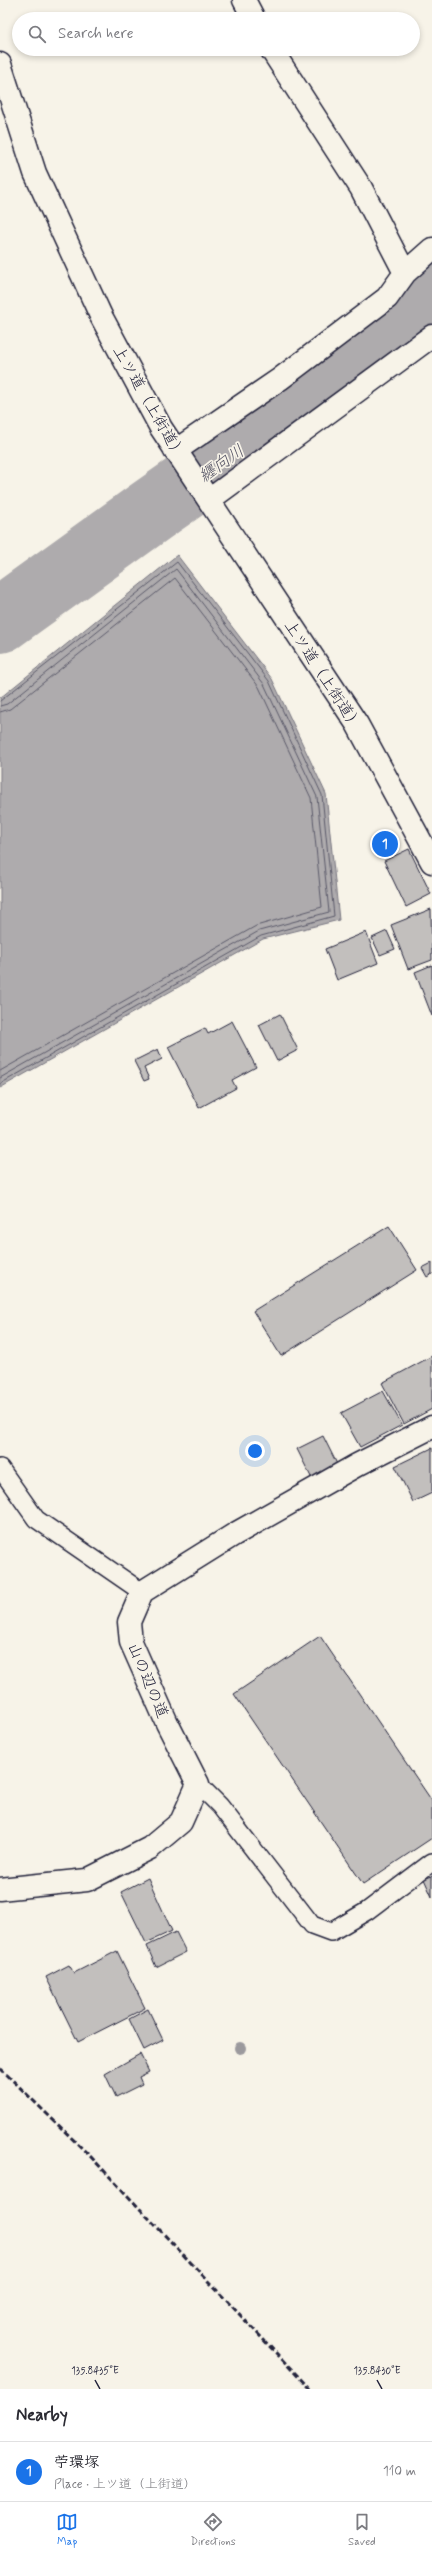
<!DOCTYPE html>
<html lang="en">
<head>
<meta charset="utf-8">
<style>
  :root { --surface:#fff; --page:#f7f7f7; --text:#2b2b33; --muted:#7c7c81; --line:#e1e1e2; --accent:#1a73e8 }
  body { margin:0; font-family:Mynerve,"Klee One",sans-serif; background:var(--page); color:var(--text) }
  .you { position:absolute; left:255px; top:1451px; width:14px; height:14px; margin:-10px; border:3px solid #fff; border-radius:50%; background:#1a73e8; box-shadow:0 0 0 6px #1a73e833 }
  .badge { display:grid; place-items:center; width:26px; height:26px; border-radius:50%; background:var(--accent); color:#fff; font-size:13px; font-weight:700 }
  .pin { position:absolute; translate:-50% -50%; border:2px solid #fff; box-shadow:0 1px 4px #0006 }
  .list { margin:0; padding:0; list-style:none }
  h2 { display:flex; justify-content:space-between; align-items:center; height:52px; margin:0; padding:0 16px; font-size:17px }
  h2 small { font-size:13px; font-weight:400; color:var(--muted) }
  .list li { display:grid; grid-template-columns:26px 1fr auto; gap:12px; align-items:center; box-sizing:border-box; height:60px; padding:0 16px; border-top:1px solid var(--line) }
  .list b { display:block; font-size:15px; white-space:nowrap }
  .list p { margin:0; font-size:13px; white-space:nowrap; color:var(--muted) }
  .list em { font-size:13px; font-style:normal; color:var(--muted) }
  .icon { flex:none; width:22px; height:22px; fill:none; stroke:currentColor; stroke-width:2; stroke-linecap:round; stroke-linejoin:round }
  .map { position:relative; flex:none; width:432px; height:2389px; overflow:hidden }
  .search { position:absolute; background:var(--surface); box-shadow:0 2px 6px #0003; left:12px; right:12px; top:12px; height:44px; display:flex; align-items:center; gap:10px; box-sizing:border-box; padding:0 14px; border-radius:22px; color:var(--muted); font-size:15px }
  .sheet { height:112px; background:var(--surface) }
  nav { display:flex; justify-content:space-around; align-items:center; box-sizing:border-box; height:56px; border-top:1px solid var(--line); background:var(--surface); font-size:11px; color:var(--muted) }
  nav a { display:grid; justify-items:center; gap:2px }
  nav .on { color:var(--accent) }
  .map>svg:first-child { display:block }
</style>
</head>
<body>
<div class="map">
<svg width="432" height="2389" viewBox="0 0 432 2389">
  <rect width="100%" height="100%" fill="#f7f3e8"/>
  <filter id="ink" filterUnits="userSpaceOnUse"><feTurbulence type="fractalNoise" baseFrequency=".025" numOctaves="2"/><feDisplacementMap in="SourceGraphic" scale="8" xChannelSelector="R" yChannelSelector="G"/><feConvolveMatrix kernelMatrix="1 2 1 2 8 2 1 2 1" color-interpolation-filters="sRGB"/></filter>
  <g filter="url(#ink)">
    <path fill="#aeabad" stroke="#76747f" d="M 177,555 L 272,679 L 326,794 L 339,920 L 263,939 L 0,1088 L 0,698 Z"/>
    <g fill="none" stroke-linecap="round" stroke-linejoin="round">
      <path stroke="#5a5969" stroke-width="1" d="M 0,701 L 177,562 L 269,681 L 322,795 L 334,916 L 261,936 L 0,1084
        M 0,706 L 7,704 L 176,569 L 264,684 L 317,797 L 329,912 L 259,931 L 0,1078
        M 0,712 L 10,709 L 175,578 L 259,687 L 311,798 L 322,907 L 256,926 L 0,1071"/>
      <path stroke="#aeabad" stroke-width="66" d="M 0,620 L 151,511 L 315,396 L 432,295"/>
    </g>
    <path fill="#c2bfbd" stroke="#22223b" d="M 409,849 L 431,894 L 406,907 L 384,861 Z
      M 431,909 L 432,960 L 408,969 L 391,925 Z
      M 387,931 L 395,949 L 380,955 L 372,938 Z
      M 366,932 L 378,963 L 337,980 L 325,949 Z
      M 432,965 L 432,1016 L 415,972 Z
      M 280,1014 L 298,1050 L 277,1061 L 259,1025 Z
      M 232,1021 L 256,1067 L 232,1080 L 236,1088 L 199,1108 L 168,1047 L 205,1028 L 208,1034 Z
      M 158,1049 L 162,1059 L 144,1068 L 149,1079 L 144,1081 L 134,1061 Z
      M 389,1226 L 417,1270 L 281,1356 L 253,1311 Z
      M 432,1263 L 432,1274 L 427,1277 L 422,1268 Z
      M 432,1356 L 432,1409 L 404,1424 L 382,1383 Z
      M 383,1391 L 402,1425 L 360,1447 L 341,1413 Z
      M 323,1436 L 338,1466 L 312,1479 L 297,1449 Z
      M 432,1448 L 432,1493 L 413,1502 L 395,1466 Z
      M 320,1636 L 432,1801 L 432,1838 L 363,1884 L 234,1694 Z
      M 432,1876 L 432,1897 L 424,1879 Z
      M 148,1878 L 172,1931 L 146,1943 L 121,1892 Z
      M 176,1932 L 186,1952 L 156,1967 L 147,1946 Z
      M 117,1951 L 145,2008 L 78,2042 L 46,1977 L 69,1965 L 74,1973 Z
      M 148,2009 L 163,2040 L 144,2050 L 129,2019 Z
      M 140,2054 L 149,2072 L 139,2077 L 142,2084 L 116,2097 L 105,2074 Z"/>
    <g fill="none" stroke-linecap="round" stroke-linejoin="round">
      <defs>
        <path id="service" d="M 0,1468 L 36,1519 L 142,1592
          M 198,1784 L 220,1806 L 312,1925 L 331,1932 L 367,1911 L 432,1862"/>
        <path id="minor" d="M 244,0 L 254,19
          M 271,49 L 361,188 L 405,273
          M 0,64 L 35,173 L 101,316 L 161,428 L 357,724 L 432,862
          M 175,451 L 280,379 L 387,298 L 405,273 L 432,249
          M 209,500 L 432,336
          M 0,1889 L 87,1880 L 150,1848 L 181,1822 L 198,1784 L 167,1723 L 131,1642 L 129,1622 L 142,1592 L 235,1534 L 357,1465 L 432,1427"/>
      </defs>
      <use href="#service" stroke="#22223b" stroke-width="20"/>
      <use href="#minor" stroke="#22223b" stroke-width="25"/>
      <use href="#service" stroke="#f7f3e8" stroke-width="17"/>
      <use href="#minor" stroke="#f7f3e8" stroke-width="22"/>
      <path stroke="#22223b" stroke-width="3" stroke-dasharray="6 3" stroke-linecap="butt" d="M 0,2068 L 91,2157 L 310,2389"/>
    </g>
    <circle fill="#9b999d" cx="240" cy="2048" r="6"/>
  </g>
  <path fill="none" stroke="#22223b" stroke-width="1.5" d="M 95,2380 L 100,2389M 377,2380 L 382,2389"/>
  <g text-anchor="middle" stroke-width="3.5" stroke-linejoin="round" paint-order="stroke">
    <g font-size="16" fill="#22223b" stroke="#f7f3e8">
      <text transform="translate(150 402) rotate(60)" y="6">上ツ道（上街道）</text>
      <text transform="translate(324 675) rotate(57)" y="6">上ツ道（上街道）</text>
      <text transform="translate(149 1680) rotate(67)" y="6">山の辺の道</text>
    </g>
    <g font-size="17" font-style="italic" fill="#535263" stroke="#f7f3e8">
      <text transform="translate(221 463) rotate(-35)" y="6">纒向川</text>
    </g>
  </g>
  <g font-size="10" text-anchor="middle" fill="#22223b" stroke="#f7f3e8" stroke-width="3.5" stroke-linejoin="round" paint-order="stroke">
    <text x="95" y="2374">135.8435°E</text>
    <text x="377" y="2374">135.8430°E</text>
  </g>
</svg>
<div class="you"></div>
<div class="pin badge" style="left:385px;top:844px">1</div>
<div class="search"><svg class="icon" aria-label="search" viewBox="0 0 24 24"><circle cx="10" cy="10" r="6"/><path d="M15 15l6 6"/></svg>Search here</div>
</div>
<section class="sheet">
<h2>Nearby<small></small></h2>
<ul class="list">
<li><span class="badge">1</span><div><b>苧環塚</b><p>Place · 上ツ道（上街道）</p></div><em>110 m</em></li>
</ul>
</section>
<nav>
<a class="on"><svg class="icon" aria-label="map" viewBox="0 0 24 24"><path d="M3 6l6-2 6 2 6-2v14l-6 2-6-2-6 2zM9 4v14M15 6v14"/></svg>Map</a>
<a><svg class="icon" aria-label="directions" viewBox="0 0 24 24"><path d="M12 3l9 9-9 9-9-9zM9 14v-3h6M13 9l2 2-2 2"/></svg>Directions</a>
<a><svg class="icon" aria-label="saved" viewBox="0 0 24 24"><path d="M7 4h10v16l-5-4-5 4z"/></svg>Saved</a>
</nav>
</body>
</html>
